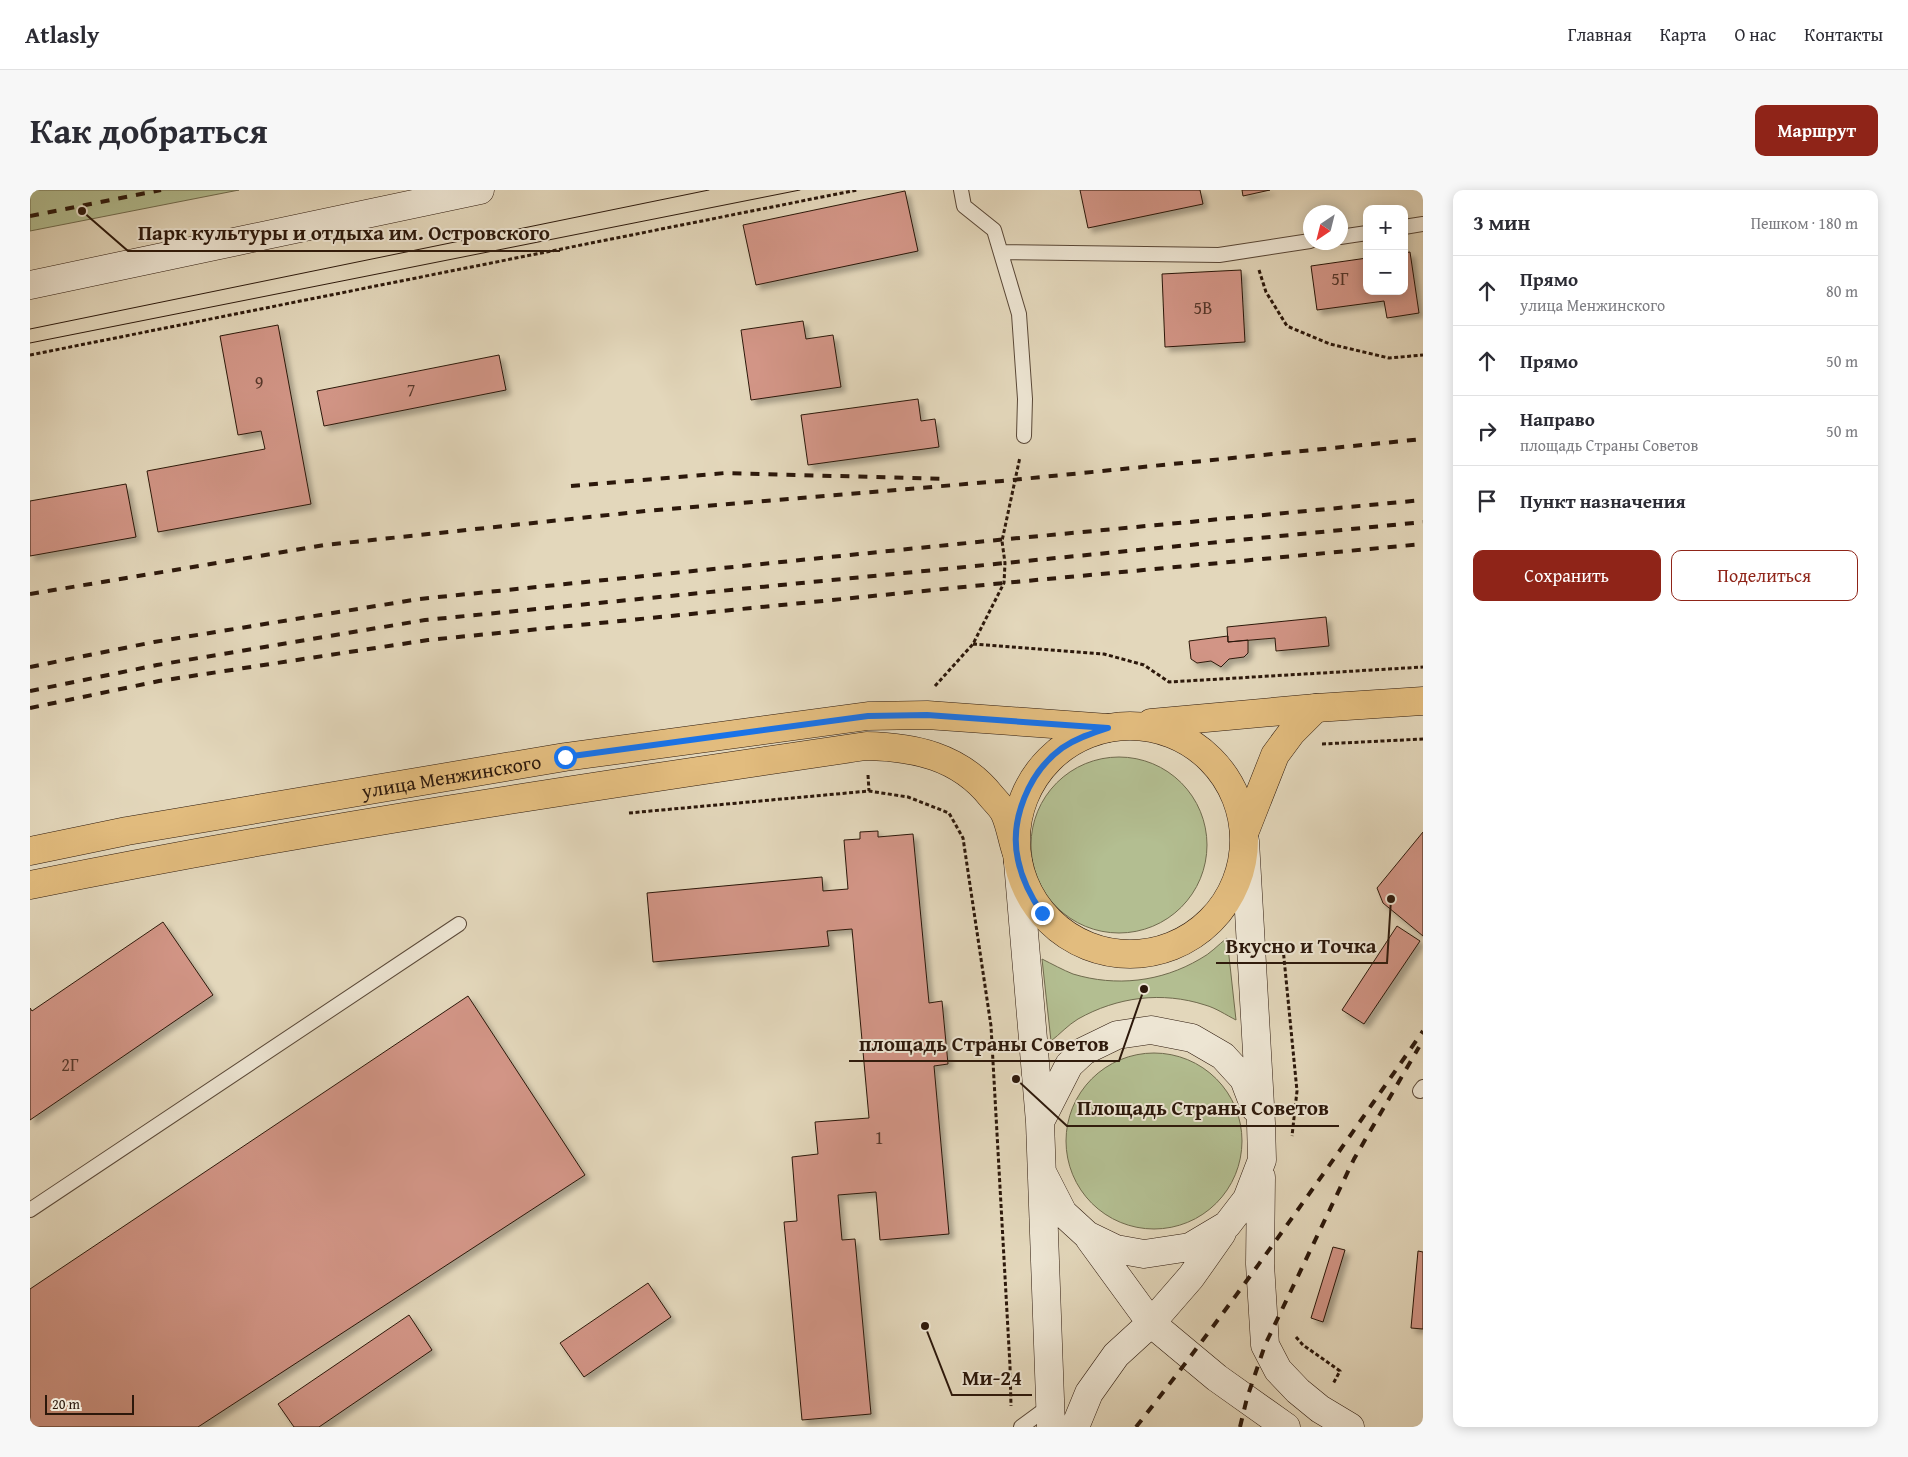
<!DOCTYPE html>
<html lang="ru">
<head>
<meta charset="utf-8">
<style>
  :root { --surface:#fff; --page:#f7f7f7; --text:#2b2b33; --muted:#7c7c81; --line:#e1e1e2; --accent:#8f2418 }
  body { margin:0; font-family:"Gentium Book Plus",serif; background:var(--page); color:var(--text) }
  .controls { position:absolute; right:15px; top:15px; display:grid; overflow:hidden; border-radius:10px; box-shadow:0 2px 12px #0003 }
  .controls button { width:45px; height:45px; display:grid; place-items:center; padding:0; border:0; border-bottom:1px solid var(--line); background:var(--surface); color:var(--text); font:25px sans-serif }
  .compass { position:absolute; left:1273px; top:15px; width:45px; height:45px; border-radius:50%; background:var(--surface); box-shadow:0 2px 12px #0003; rotate:215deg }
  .scale { position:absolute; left:15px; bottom:12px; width:89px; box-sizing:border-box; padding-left:5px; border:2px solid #2c180b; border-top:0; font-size:14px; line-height:18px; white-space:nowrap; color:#2c180b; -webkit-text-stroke:4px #ede5d3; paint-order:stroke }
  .stop { position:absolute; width:15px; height:15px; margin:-11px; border:4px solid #1a73e8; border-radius:50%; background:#fff }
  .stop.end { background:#1a73e8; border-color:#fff; box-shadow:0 1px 5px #0008 }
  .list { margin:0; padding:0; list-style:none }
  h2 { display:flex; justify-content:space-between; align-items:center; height:65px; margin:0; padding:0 20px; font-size:21px }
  h2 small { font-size:16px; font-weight:400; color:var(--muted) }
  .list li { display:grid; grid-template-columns:32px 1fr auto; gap:15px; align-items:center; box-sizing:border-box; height:70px; padding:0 20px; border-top:1px solid var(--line) }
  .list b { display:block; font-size:19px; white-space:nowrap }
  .list p { margin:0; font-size:16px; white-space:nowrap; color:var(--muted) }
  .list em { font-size:16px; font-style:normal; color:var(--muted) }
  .actions { display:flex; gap:10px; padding:15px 20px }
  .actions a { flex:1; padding:11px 0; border:1px solid var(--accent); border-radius:10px; text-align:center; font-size:18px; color:var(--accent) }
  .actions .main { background:var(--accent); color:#fff }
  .icon { flex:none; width:28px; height:28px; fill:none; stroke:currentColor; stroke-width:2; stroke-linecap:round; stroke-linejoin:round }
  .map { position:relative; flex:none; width:1393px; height:1237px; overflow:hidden; border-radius:10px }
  header { display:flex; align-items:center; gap:30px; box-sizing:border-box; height:70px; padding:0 25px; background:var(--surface); border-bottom:1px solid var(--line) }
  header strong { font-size:24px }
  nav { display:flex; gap:28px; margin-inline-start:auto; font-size:18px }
  .intro { display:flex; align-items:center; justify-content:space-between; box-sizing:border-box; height:120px; padding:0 30px }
  h1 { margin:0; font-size:35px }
  .button { padding:12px 22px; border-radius:10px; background:var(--accent); color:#fff; font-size:18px; font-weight:700 }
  main { display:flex; gap:30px; padding:0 30px }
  aside { flex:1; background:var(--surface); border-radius:10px; box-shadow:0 2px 12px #0003 }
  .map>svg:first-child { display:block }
</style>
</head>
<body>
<header>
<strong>Atlasly</strong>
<nav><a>Главная</a><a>Карта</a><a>О нас</a><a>Контакты</a></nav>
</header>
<div class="intro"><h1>Как добраться</h1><a class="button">Маршрут</a></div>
<main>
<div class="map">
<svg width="1393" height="1237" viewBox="0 0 1393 1237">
  <defs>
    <filter id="shadow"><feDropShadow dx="4.5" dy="4.5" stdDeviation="2.5" flood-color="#0004"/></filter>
  </defs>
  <rect width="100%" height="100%" fill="#e3d7bb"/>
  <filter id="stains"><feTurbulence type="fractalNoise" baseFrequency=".004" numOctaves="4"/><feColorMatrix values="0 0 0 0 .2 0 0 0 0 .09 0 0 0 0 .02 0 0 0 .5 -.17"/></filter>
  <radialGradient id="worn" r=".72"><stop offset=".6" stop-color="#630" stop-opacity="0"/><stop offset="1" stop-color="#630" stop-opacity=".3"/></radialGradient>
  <path fill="#b3be91" stroke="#706b4e" d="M 0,0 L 209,0 L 0,41 Z
    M1001 655a88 88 0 1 1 176 0a88 88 0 1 1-176 0Z
    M 1197,748 L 1206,830 C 1196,825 1186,818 1175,815 C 1132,801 1087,807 1048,829 C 1038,835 1030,844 1021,851 L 1012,769 C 1022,774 1033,780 1043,784 C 1086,797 1131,792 1170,769 C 1180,764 1188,755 1197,748 Z
    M1036 951a88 88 0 1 1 176 0a88 88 0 1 1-176 0Z"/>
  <path fill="#d29586" stroke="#2c180b" filter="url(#shadow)" d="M 1050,0 L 1170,0 L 1173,14 L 1058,38 Z
    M 1212,0 L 1240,0 L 1213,6 Z
    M 875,1 L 888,61 L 726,95 L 713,35 Z
    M 1380,62 L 1389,123 L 1357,128 L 1354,111 L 1287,120 L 1281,76 L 1337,68 L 1337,101 L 1374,101 L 1374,63 Z
    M 1211,80 L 1215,152 L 1135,157 L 1132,84 Z
    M 773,131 L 776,149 L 803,145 L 811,197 L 721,210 L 711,140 Z
    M 248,135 L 281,314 L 128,342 L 117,281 L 235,259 L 231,241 L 208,245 L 190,146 Z
    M 469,165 L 476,200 L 294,236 L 287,201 Z
    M 888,209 L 891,231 L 905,229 L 909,257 L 778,275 L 771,225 Z
    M 96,294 L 106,347 L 0,366 L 0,311 Z
    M 1296,427 L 1299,456 L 1246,461 L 1245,448 L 1198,452 L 1197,437 Z
    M 1198,446 L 1198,452 L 1218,450 L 1218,463 L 1214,467 L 1199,469 L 1191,477 L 1181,471 L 1167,473 L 1161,469 L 1159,451 Z
    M 848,641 L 848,647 L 883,644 L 899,813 L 912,811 L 918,874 L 904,876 L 919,1044 L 850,1050 L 846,1002 L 808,1005 L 812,1050 L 825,1049 L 841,1224 L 772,1230 L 754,1032 L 767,1031 L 762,967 L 788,964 L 785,932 L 839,928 L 822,739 L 797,741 L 799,756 L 623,772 L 617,703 L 792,687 L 793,701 L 818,699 L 814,650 L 830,649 L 830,642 Z
    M 1393,642 L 1393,746 L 1353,713 L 1347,698 Z
    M 133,732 L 183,805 L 0,930 L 0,818 L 2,821 Z
    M 1367,736 L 1390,751 L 1334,834 L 1312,820 Z
    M 438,806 L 555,985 L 168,1237 L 0,1237 L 0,1099 Z
    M 1303,1057 L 1315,1060 L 1293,1132 L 1281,1128 Z
    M 1388,1061 L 1393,1062 L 1393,1139 L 1381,1138 Z
    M 618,1093 L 641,1127 L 554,1187 L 530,1153 Z
    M 379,1125 L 402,1160 L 289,1237 L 264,1237 L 248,1214 Z"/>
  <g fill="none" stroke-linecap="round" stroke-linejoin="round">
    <defs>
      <path id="service" d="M 931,0 L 934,16 L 964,40 L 989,124 L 995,209 L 994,246
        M 1374,37 L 1393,34
        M 1310,47 L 1337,43
        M 971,62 L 1189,65 L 1280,51
        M 1390,901 L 1393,897
        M 0,1020 L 429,734
        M 991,1237 L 1021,1215"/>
      <path id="secondary" d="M 0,95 L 450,0
        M 988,672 L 1010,932 L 1021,1237
        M 1010,932 L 1039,875 L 1054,861 L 1087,845 L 1121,840 L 1162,848 L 1193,866 L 1214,889 L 1225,918
        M 1012,982 L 1033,1023 L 1057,1045 L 1086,1059 L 1114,1064 L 1160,1057 L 1197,1035 L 1217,1009 L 1232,970 L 1231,933 L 1215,651
        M 1231,987 L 1230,1074 L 1235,1155 L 1248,1180 L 1268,1201 L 1290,1219 L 1320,1237
        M 1059,1048 L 1121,1133 L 1187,1188 L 1256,1237
        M 1045,1237 L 1059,1203 L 1086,1165 L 1121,1133 L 1161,1087 L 1192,1043"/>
      <g id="primary">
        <path d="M 1121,533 L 1286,518 L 1393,511"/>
        <circle cx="1100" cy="650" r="114"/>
        <path d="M 1215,641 L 1245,565 L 1262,542 L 1286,518"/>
        <path id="s1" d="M 0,661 L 97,641 L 535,567 L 838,526 L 897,525 L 1078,538"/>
        <path d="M 0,695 C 277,639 557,597 836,556 C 884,557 929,566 961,606 C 965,611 972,617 975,624 C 980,635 982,649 986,661"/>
      </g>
    </defs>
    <use href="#service" stroke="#5a4837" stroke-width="16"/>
    <use href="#secondary" stroke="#2c180b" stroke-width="29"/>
    <use href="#primary" stroke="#2c180b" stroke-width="29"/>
    <path stroke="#2c180b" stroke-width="3" stroke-dasharray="4 2.5" stroke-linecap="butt" d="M 1229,80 L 1236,102 L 1257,136 L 1300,154 L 1359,168 L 1393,165
      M 0,165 L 827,0
      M 943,454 L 1074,464 L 1114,475 L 1139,492 L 1393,477
      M 905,496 L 943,454 L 974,393 L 975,373 L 972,351 L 990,267
      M 1292,554 L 1393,549
      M 838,585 L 839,601
      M 599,623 L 839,601 L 878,607 L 919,623 L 933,648 L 961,836 L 980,1176 L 981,1216
      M 1253,758 L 1267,901 L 1262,946
      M 1266,1147 L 1273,1155 L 1310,1181 L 1303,1194"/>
    <use href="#service" stroke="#ede5d3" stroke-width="14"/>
    <use href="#secondary" stroke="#ede5d3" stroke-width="28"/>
    <use href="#primary" stroke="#e2bc7e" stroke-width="28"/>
    <path stroke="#2c180b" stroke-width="1" d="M 0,139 L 679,0
      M 0,153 L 770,0"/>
    <path stroke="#2c180b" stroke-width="4" stroke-dasharray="9 9" stroke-linecap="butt" d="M 0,26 L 131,0
      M 541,296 L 695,283 L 917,289
      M 0,404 L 295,355 L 616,321 L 972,291 L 1393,249
      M 0,477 L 124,452 L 389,409 L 957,351 L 1393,310
      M 0,501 L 127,475 L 395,430 L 1393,332
      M 0,518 L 129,491 L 398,450 L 974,393 L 1393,354
      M 1106,1237 C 1207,1109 1300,975 1393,841
      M 1210,1237 L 1217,1208 L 1235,1155 L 1324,969 L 1389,857"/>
  </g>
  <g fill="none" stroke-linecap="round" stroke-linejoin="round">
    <path stroke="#1a73e8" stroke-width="6" d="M 535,567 L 838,526 L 897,525 L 1078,538 C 1062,543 1047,548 1032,558 C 999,582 979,630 988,670 C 992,690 1001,707 1012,723"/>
  </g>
  <g text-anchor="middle" stroke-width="4" stroke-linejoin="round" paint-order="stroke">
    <g font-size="18" fill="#56372a">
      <text x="1310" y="95">5Г</text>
      <text x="1173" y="124">5В</text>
      <text x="229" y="199">9</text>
      <text x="381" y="206">7</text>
      <text x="40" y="881">2Г</text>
      <text x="849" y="954">1</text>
    </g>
    <g font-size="20" fill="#2c180b" stroke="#ede5d3">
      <text dy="7" stroke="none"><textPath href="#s1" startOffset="428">улица Менжинского</textPath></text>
    </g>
  </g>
  <path fill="none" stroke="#2c180b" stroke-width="2" d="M52 21L98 61H530M1361 709L1357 773H1186M1114 799L1089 871H819M986 889L1037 936H1309M895 1136L922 1205H1002"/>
  <g fill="#2c180b" stroke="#ede5d3" stroke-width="2">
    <circle cx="52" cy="21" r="5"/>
    <circle cx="1361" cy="709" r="5"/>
    <circle cx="1114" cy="799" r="5"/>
    <circle cx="986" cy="889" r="5"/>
    <circle cx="895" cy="1136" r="5"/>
  </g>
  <g font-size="21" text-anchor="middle" font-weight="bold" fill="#2c180b" stroke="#ede5d3" stroke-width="4" stroke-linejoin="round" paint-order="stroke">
    <text x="314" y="50">Парк культуры и отдыха им. Островского</text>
    <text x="1271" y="763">Вкусно и Точка</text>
    <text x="954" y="861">площадь Страны Советов</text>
    <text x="1173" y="925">Площадь Страны Советов</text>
    <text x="962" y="1195">Ми-24</text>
  </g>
  <rect width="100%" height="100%" filter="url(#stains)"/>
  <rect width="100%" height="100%" fill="url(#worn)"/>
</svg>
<div class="controls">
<button>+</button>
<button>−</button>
</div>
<svg class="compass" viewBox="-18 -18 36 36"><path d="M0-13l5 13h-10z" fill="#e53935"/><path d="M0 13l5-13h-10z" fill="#7c7c81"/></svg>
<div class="scale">20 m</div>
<div class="stop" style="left:535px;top:567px"></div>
<div class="stop end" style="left:1012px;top:723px"></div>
</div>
<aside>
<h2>3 мин<small>Пешком · 180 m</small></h2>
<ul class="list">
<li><svg class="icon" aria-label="ahead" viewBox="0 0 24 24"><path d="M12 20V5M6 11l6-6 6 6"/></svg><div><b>Прямо</b><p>улица Менжинского</p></div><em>80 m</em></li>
<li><svg class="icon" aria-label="ahead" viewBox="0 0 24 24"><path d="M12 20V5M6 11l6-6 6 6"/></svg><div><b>Прямо</b></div><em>50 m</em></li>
<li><svg class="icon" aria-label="right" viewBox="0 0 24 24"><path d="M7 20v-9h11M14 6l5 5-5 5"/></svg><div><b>Направо</b><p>площадь Страны Советов</p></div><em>50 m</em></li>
<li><svg class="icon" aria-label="arrive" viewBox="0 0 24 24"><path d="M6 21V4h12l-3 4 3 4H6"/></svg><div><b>Пункт назначения</b></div></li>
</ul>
<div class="actions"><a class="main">Сохранить</a><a>Поделиться</a></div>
</aside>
</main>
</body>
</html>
